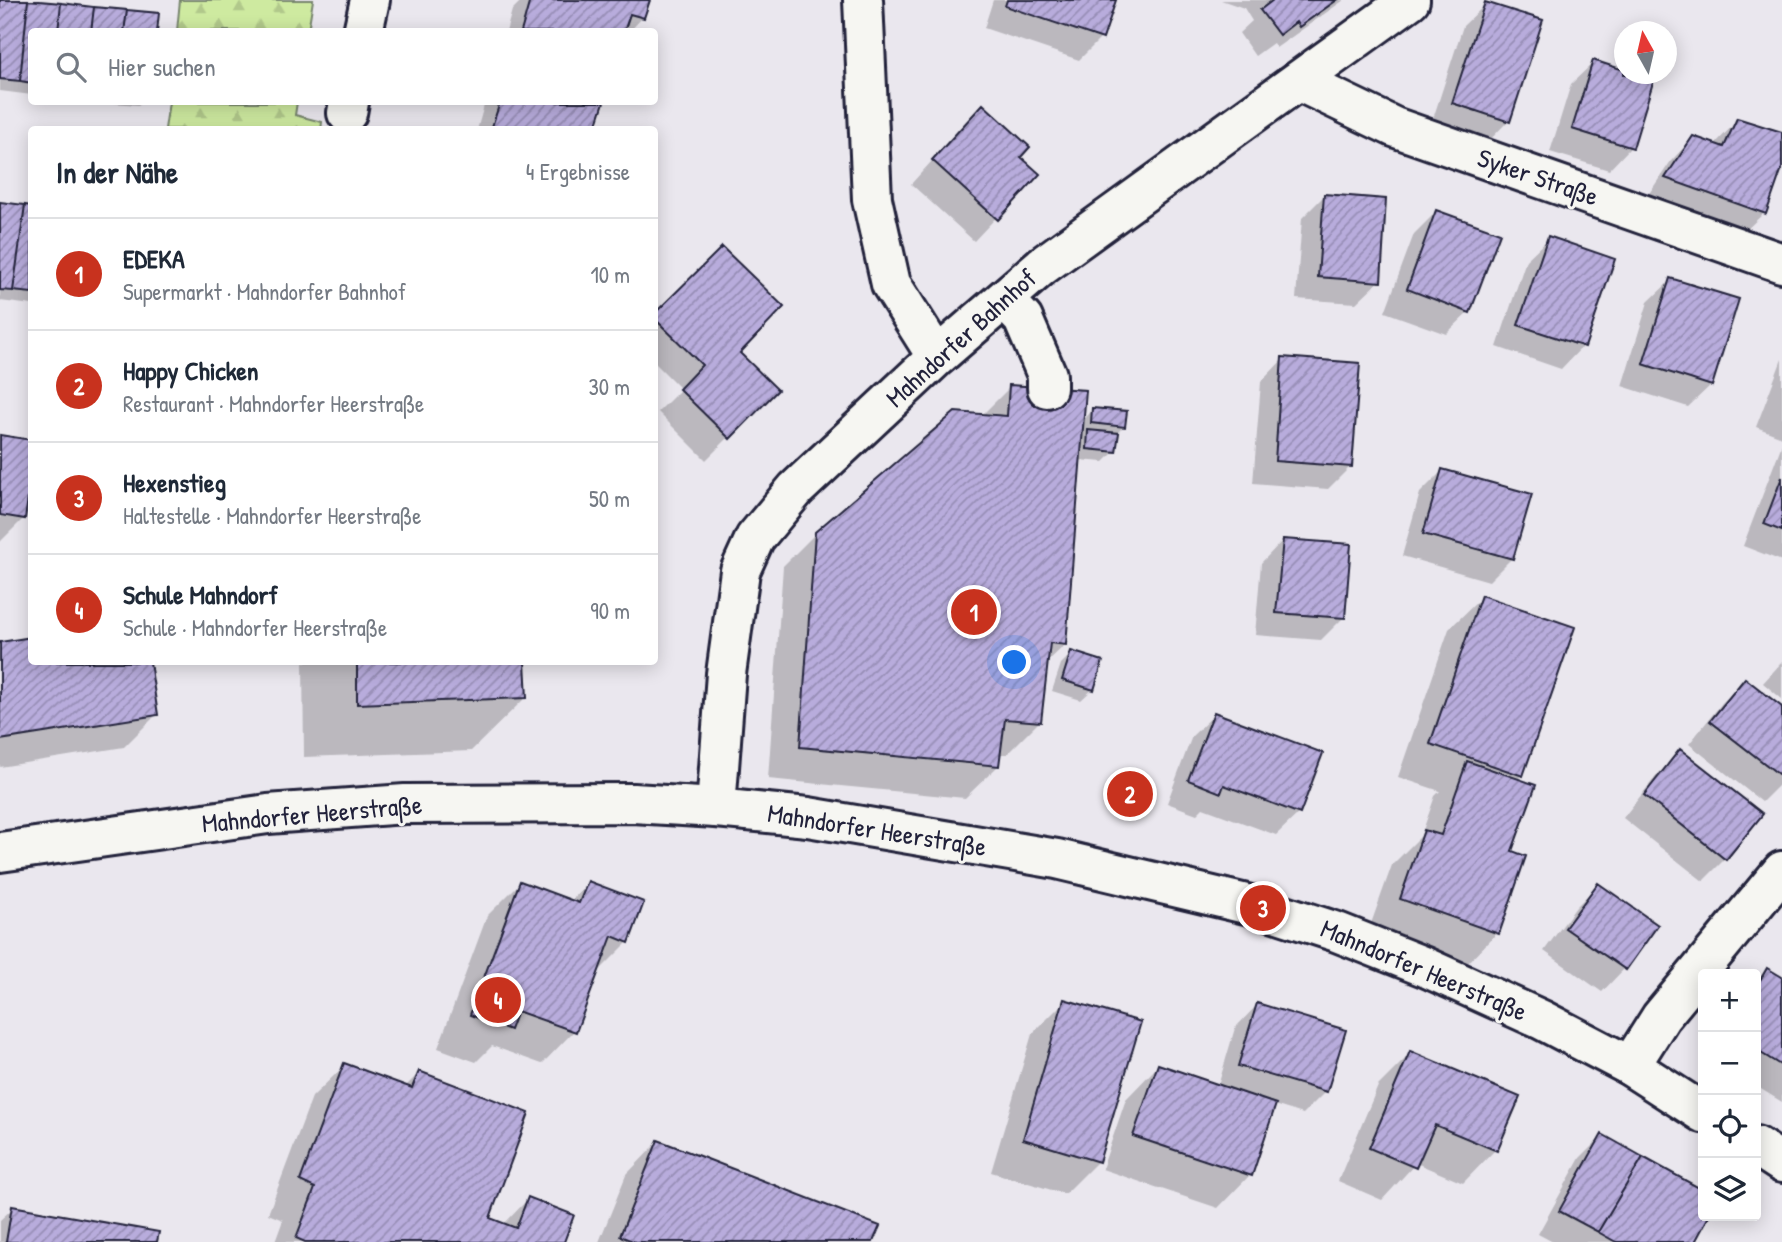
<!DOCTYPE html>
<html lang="de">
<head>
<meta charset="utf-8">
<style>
  :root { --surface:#fff; --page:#f2f2f3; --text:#1f2937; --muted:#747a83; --line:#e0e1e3; --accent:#c8321e }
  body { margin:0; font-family:"Patrick Hand",sans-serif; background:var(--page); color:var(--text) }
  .controls { position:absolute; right:21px; bottom:21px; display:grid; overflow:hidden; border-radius:7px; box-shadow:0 4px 18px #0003 }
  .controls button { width:63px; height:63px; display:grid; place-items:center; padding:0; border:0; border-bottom:2px solid var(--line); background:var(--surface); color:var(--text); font:35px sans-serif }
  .compass { position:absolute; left:1614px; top:21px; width:63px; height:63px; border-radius:50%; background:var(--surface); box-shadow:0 4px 18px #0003; rotate:352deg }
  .you { position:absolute; left:1015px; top:663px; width:24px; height:24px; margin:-18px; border:5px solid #fff; border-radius:50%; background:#1a73e8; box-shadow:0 0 0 10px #1a73e833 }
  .badge { display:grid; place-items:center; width:46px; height:46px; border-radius:50%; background:var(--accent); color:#fff; font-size:23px; font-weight:700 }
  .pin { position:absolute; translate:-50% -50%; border:4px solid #fff; box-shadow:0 2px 7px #0006 }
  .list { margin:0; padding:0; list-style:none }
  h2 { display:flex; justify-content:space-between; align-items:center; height:91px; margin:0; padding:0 28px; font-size:30px }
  h2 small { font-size:23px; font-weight:400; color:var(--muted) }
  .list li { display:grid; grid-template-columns:46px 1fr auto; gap:21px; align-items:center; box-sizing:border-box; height:112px; padding:0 28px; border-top:2px solid var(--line) }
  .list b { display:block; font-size:26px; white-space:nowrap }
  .list p { margin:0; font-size:23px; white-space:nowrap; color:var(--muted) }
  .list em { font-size:23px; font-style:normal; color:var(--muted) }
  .icon { flex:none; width:38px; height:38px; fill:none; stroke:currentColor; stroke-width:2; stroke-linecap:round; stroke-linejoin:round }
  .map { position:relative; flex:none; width:1782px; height:1242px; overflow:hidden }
  .search { position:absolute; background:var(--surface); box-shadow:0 4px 18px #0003; left:28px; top:28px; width:630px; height:77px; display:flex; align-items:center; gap:18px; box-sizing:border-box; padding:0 24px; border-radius:7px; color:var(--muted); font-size:26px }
  .panel { position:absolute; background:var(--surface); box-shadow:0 4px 18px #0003; left:28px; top:126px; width:630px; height:539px; border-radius:7px }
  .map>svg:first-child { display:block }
</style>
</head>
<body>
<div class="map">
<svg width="1782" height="1242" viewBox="0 0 1782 1242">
  <defs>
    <pattern id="forest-firs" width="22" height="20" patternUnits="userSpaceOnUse" patternTransform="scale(1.75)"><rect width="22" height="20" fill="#ceeaa0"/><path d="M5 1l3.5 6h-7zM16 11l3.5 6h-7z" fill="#b1c88b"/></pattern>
    <pattern id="building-hatch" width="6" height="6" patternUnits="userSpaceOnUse" patternTransform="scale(1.75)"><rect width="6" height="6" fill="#b8acdc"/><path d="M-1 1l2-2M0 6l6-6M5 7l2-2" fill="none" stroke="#958cb4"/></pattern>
  </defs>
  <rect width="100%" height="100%" fill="#eae7ee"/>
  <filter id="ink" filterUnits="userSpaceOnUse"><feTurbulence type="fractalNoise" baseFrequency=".0143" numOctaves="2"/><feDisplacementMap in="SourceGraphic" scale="14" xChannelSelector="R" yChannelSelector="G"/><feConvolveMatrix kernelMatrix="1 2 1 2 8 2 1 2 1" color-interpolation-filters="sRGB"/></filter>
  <g filter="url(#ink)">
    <path fill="url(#forest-firs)" stroke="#78866e" stroke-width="2" d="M 180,0 L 313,0 L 308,31 L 177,31 Z
      M 169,102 L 297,102 L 295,115 L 322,122 L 321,130 L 165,129 Z"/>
    <path fill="#0003" d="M 0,0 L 15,0 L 32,32 L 32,95 L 0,91 Z
      M 522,0 L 648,0 L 643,17 L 629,32 L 506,32 L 512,10 Z
      M 993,0 L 1114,0 L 1101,38 L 1079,60 L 984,28 Z
      M 1221,0 L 1344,0 L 1276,48 L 1273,43 L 1255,56 L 1239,33 L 1252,21 L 1244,8 Z
      M 1486,4 L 1508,121 L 1486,144 L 1431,125 L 1463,26 Z
      M 1594,62 L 1624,71 L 1624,74 L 1652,80 L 1631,147 L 1609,170 L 1550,152 L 1571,84 Z
      M 100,102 L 142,102 L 138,105 Z
      M 485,102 L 602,102 L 594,130 L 477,130 Z
      M 1738,120 L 1782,134 L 1782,163 L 1764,213 L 1741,235 L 1644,201 L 1671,161 L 1693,138 L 1714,145 Z
      M 961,129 L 1019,157 L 1037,174 L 974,241 L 911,184 Z
      M 1324,196 L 1379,281 L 1356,303 L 1296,299 L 1302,218 Z
      M 0,204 L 32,207 L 32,305 L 0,301 Z
      M 1436,212 L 1469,312 L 1446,334 L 1385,312 L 1414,234 Z
      M 1549,238 L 1583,346 L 1561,369 L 1497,347 L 1526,260 Z
      M 1671,280 L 1711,385 L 1688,407 L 1622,386 L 1648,302 Z
      M 654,316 L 737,353 L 776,390 L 706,460 L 658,412 L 681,389 L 654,362 Z
      M 1283,359 L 1351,466 L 1328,489 L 1253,483 L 1261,382 Z
      M 1782,359 L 1782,437 L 1756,427 Z
      M 1010,387 L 1082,421 L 1093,410 L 1124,426 L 1117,433 L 1115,451 L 1104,462 L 1079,460 L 1065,645 L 1046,663 L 1039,722 L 1007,754 L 999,754 L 998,766 L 965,798 L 768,779 L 783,566 L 816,533 L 981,416 Z
      M 0,437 L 24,518 L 0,542 Z
      M 1782,444 L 1782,561 L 1743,546 Z
      M 1442,471 L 1512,558 L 1489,581 L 1402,556 L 1420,493 Z
      M 1283,540 L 1343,618 L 1321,640 L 1255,635 L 1261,563 Z
      M 1482,597 L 1522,775 L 1517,780 L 1510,852 L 1497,933 L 1465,966 L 1368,932 L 1392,865 L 1421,836 L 1435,796 L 1440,791 L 1398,777 L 1449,629 Z
      M 0,644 L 32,662 L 148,662 L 157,714 L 124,747 L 0,767 Z
      M 1072,653 L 1093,689 L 1081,700 L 1052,691 L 1061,664 Z
      M 303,662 L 524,662 L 525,698 L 471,751 L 304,757 Z
      M 1782,662 L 1782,699 L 1763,683 Z
      M 1745,680 L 1782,709 L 1782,782 L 1762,802 L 1689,744 L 1722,703 Z
      M 1215,714 L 1299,813 L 1276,835 L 1203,808 L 1197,814 L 1167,803 L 1192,736 Z
      M 1681,752 L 1725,859 L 1703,881 L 1623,818 L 1658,774 Z
      M 520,883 L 570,902 L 588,883 L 628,942 L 596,974 L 574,1031 L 542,1064 L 492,1046 L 476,1062 L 438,1048 L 487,916 Z
      M 1598,885 L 1656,925 L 1624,969 L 1602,992 L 1544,951 L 1576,907 Z
      M 1768,970 L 1782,979 L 1782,1102 L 1756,1086 L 1756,982 Z
      M 1065,1001 L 1098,1161 L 1065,1194 L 991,1172 L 1032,1034 Z
      M 1257,1005 L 1326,1091 L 1303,1114 L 1274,1105 L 1250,1175 L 1218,1208 L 1102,1169 L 1126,1099 L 1158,1066 L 1218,1086 L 1235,1028 Z
      M 1411,1053 L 1518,1098 L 1495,1150 L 1463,1183 L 1416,1163 L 1382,1200 L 1338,1181 L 1378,1086 Z
      M 345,1065 L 405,1087 L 419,1073 L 487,1219 L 503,1225 L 528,1199 L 562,1242 L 275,1242 L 283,1220 L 268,1214 L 312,1097 Z
      M 1602,1136 L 1703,1192 L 1703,1216 L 1707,1216 L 1693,1242 L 1553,1242 L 1538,1234 L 1580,1158 Z
      M 658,1142 L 871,1242 L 599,1242 L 626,1175 Z
      M 13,1208 L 155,1242 L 0,1242 L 0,1220 Z"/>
    <path fill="url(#building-hatch)" stroke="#22223b" stroke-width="2" d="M 0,0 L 28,0 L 20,81 L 0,79 Z
      M 28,0 L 61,3 L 58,32 L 32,32 L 32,83 L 20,81 Z
      M 530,0 L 650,0 L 644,18 L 630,14 L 624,32 L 521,32 Z
      M 1007,0 L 1116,0 L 1103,39 L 1005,6 Z
      M 1273,0 L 1337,0 L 1299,27 L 1296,22 L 1279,35 L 1260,10 Z
      M 1485,2 L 1543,20 L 1510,122 L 1452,103 Z
      M 61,3 L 94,7 L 91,32 L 58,32 Z
      M 94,7 L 127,10 L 124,32 L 91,32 Z
      M 127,10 L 159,13 L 157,32 L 124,32 Z
      M 1593,60 L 1624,70 L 1624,74 L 1637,74 L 1654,79 L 1633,148 L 1572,129 Z
      M 500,102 L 604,102 L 595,130 L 491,130 Z
      M 983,104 L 1030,147 L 1021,157 L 1040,174 L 998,220 L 932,160 Z
      M 1737,118 L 1782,132 L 1782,168 L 1766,214 L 1665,178 L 1693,136 L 1724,147 Z
      M 1324,194 L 1386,199 L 1381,282 L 1318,277 Z
      M 0,202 L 25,205 L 13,291 L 0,290 Z
      M 25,205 L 32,206 L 32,293 L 13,291 Z
      M 1436,210 L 1500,233 L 1470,313 L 1407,289 Z
      M 1548,236 L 1615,259 L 1585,347 L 1518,325 Z
      M 722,247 L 784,307 L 740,353 L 778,390 L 730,439 L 679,389 L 702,365 L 654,318 L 654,314 Z
      M 1670,278 L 1739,299 L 1712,386 L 1643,364 Z
      M 1282,357 L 1360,363 L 1352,467 L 1275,461 Z
      M 1009,385 L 1086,390 L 1066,645 L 1050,643 L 1041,722 L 1005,719 L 999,766 L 800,747 L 815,532 L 955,412 L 1007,416 Z
      M 1092,408 L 1127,411 L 1125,427 L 1091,423 Z
      M 1088,430 L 1119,433 L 1116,452 L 1087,449 Z
      M 0,435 L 32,440 L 32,471 L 25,519 L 0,515 Z
      M 1442,469 L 1532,494 L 1513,559 L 1423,534 Z
      M 1782,477 L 1782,531 L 1764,524 Z
      M 1283,539 L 1351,544 L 1345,618 L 1276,613 Z
      M 1481,595 L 1575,627 L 1523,776 L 1430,744 Z
      M 32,637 L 32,662 L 150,662 L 158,715 L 0,740 L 0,642 Z
      M 1071,651 L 1103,661 L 1094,690 L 1062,680 Z
      M 357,662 L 525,662 L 527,698 L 357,704 Z
      M 1745,678 L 1782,707 L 1782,777 L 1710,721 Z
      M 1214,712 L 1323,753 L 1300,814 L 1224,785 L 1221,793 L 1188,780 Z
      M 1680,749 L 1763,814 L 1726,860 L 1644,795 Z
      M 1467,761 L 1536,785 L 1512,851 L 1526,856 L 1499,934 L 1400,899 L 1424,830 L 1441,835 Z
      M 520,881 L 579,903 L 588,881 L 644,902 L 629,943 L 612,936 L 576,1032 L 517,1011 L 510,1030 L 470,1015 Z
      M 1598,883 L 1658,925 L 1626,970 L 1565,928 Z
      M 1767,968 L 1782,977 L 1782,1066 L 1756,1050 L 1756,987 Z
      M 1064,999 L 1141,1022 L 1099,1162 L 1023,1139 Z
      M 1257,1003 L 1346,1030 L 1327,1092 L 1238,1066 Z
      M 1410,1051 L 1520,1097 L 1497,1151 L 1435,1125 L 1416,1168 L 1369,1148 Z
      M 344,1063 L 412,1088 L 419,1071 L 529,1113 L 490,1218 L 516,1228 L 528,1197 L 574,1215 L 564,1242 L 305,1242 L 296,1238 L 315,1188 L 300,1181 Z
      M 1158,1064 L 1276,1104 L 1252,1176 L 1133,1136 Z
      M 1602,1134 L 1643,1157 L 1598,1232 L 1559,1211 Z
      M 658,1140 L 880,1226 L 873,1242 L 635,1242 L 620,1236 Z
      M 1643,1157 L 1703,1190 L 1703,1216 L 1709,1216 L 1695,1242 L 1616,1242 L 1598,1232 Z
      M 12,1206 L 159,1232 L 157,1242 L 6,1242 Z"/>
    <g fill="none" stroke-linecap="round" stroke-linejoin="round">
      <defs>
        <path id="minor" d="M 863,0 L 872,199 L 891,284 L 937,357
          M 363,32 L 370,0
          M 1298,81 L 1394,127 L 1782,263
          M 347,113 L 349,102
          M 1004,299 L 1023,319 L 1047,375 L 1047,388
          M 716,808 L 726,674 L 740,571 L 755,538 L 796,489 L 937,357 L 1042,266 L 1410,0
          M 1630,1066 L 1661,1017 L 1782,871"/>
        <path id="major" d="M 0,852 L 268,814 L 405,804 L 633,803 L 716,808 L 808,817 L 1057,859 L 1263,908 L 1337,932 L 1425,967 L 1542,1020 L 1630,1066 L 1703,1113
          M 1756,1146 L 1782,1163"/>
      </defs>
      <use href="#minor" stroke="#22223b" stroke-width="44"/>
      <use href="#major" stroke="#22223b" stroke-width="44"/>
      <use href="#minor" stroke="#f6f6f2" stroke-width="38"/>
      <use href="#major" stroke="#f6f6f2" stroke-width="38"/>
    </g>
  </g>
  <g text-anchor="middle" stroke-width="6" stroke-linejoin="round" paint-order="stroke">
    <g font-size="26" fill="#22223b" stroke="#f6f6f2">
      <text transform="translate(1538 177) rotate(19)" y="9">Syker Straße</text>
      <text transform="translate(961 338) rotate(-42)" y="9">Mahndorfer Bahnhof</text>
      <text transform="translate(312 814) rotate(-5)" y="9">Mahndorfer Heerstraße</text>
      <text transform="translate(877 830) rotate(9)" y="9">Mahndorfer Heerstraße</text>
      <text transform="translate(1424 970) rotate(23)" y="9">Mahndorfer Heerstraße</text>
    </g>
  </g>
</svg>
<div class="controls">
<button>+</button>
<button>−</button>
<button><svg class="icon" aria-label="locate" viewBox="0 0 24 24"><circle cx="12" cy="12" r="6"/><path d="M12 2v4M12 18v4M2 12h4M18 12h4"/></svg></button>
<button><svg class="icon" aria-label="layers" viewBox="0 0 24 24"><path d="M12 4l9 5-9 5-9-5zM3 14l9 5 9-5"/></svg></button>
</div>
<svg class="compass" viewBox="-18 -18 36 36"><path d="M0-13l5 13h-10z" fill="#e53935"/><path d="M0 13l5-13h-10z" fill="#747a83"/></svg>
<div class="you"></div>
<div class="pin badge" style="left:974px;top:612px">1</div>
<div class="pin badge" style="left:1130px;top:794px">2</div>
<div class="pin badge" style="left:1263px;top:908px">3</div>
<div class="pin badge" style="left:498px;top:1000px">4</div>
<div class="search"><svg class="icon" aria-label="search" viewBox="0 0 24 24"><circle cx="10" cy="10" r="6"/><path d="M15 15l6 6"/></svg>Hier suchen</div>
<section class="panel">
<h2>In der Nähe<small>4 Ergebnisse</small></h2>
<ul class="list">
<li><span class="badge">1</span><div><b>EDEKA</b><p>Supermarkt · Mahndorfer Bahnhof</p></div><em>10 m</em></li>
<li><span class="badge">2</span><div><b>Happy Chicken</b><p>Restaurant · Mahndorfer Heerstraße</p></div><em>30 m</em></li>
<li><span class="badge">3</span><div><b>Hexenstieg</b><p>Haltestelle · Mahndorfer Heerstraße</p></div><em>50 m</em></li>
<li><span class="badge">4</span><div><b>Schule Mahndorf</b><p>Schule · Mahndorfer Heerstraße</p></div><em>90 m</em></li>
</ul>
</section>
</div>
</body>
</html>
